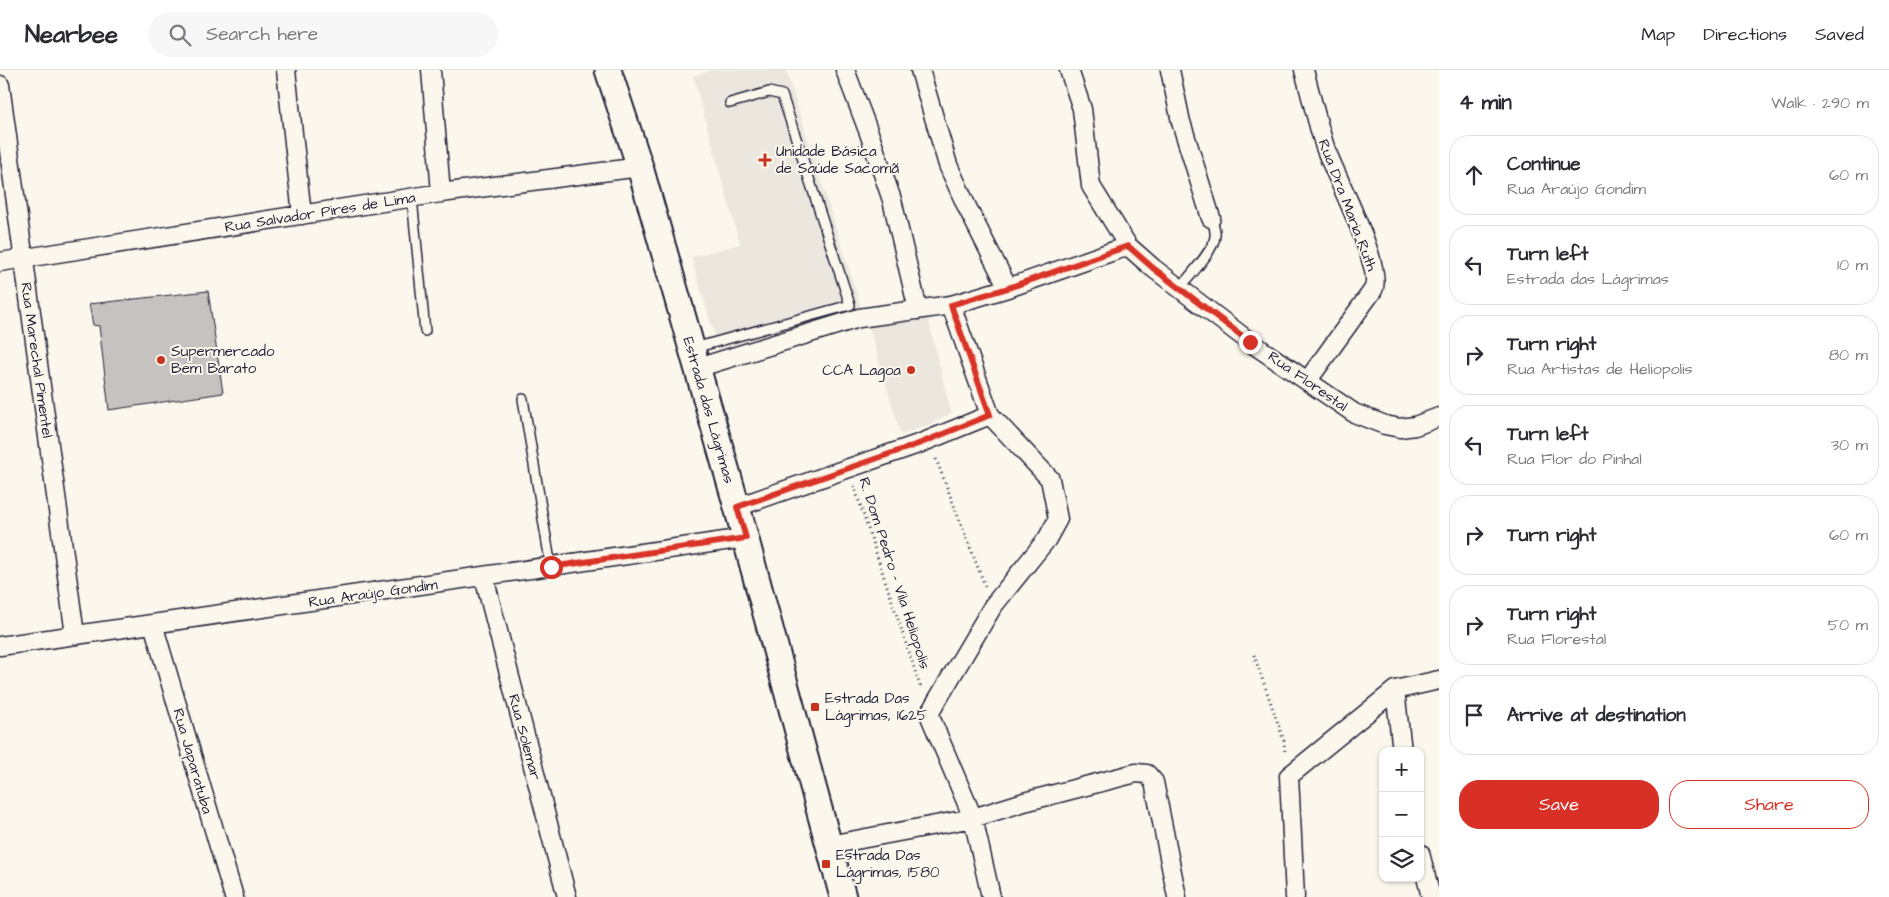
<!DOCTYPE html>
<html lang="en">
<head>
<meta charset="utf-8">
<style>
  :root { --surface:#fff; --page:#f7f7f7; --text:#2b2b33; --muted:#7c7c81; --line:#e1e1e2; --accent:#d93025 }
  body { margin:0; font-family:"Architects Daughter",sans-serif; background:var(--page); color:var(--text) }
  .controls { position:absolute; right:15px; bottom:15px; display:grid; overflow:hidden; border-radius:10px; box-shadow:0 1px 4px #0004 }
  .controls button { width:45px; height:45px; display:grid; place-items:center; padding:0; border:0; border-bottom:1px solid var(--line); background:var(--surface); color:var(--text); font:25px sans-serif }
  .stop { position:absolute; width:15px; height:15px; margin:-11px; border:4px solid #d93025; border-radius:50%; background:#fff }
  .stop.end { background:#d93025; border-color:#fff; box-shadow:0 1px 5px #0008 }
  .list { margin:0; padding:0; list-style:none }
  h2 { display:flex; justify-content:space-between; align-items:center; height:65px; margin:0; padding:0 20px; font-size:21px }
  h2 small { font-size:16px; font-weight:400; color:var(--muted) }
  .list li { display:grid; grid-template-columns:32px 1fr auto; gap:15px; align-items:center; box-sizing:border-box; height:80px; margin:0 10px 10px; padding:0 10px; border:1px solid var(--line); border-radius:20px }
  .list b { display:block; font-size:19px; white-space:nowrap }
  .list p { margin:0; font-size:16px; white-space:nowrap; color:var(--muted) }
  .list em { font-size:16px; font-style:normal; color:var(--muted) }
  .actions { display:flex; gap:10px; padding:15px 20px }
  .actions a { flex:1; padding:11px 0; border:1px solid var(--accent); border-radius:20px; text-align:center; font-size:18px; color:var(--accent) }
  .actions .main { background:var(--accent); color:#fff }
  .icon { flex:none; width:28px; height:28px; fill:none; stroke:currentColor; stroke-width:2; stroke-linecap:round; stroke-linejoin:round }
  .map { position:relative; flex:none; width:1439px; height:827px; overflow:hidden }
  header { display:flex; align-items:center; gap:30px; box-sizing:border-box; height:70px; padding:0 25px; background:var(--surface); border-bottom:1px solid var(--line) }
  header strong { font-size:24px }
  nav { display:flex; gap:28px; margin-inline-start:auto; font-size:18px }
  .search { width:350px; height:45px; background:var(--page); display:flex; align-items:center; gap:12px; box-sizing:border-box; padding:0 18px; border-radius:28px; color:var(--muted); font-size:19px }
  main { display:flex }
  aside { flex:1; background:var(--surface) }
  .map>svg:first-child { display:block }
</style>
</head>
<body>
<header>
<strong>Nearbee</strong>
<div class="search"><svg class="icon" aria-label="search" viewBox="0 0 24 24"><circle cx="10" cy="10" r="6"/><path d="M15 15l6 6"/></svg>Search here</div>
<nav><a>Map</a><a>Directions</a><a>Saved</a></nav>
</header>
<main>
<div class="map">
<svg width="1439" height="827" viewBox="0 0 1439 827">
  <rect width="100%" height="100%" fill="#fbf7ec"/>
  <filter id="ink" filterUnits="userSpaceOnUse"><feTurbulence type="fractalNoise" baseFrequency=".02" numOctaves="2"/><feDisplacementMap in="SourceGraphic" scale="10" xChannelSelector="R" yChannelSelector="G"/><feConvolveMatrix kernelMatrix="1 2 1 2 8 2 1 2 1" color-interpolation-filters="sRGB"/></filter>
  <g filter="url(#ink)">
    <path fill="#ebe7df" d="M 712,0 L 786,0 L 861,237 L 805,251 L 764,269 L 720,283 L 691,187 L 740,174 L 693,6 Z
      M 928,248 L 951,343 L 927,356 L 901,365 L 869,257 Z"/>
    <path fill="#c6c2c0" stroke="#22223b" d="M 208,221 L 223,323 L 109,340 L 99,256 L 93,255 L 89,234 Z"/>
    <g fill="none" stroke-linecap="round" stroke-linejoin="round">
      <defs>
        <path id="service" d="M 412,128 L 425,261
          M 1180,218 C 1189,206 1214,181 1215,166 C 1216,159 1213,154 1211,148
          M 694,278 L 850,235 L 782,25 L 769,22 L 730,33
          M 523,329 L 551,497"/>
        <path id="minor" d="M 286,0 L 302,145
          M 431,0 L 441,123
          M 845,0 L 869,63 L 892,130 L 918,240
          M 920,0 L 948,95 L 967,137 L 1008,218
          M 1069,0 L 1082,39 L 1091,116 L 1128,176 L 1153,198 L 1250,272 L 1354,343 L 1385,355 L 1400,358 L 1415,356 L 1439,347
          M 1170,0 L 1181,52 L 1211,148
          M 1304,0 C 1311,26 1317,52 1325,77 C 1334,104 1385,198 1373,220 L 1308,310
          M 0,15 L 75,565
          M 0,192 L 441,123 L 640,97
          M 951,235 L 990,345 L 1050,409 L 1058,449 L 1047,469 L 993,536 L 929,644 L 973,748 L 991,827
          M 697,298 L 859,248 L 951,235 L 1008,218 L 1128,176
          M 737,437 L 921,373 L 990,345
          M 484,507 L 567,827
          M 153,554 L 234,827
          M 0,576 L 745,468
          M 1395,620 L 1402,681
          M 829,775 L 973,748 L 1024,732 L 1136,703 L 1147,704 L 1154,712 L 1177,827
          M 1420,783 L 1431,827
          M 1295,827 L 1289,706 L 1395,620 L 1439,610"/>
        <path id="secondary" d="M 608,0 L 640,97 L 737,437 L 843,827"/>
      </defs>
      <use href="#service" stroke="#22223b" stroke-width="12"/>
      <use href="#minor" stroke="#22223b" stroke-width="21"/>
      <use href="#secondary" stroke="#22223b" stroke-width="29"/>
      <path stroke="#22223b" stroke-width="3" stroke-dasharray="1 4" stroke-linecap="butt" d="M 936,389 L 985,516
        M 854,416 L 921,619
        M 1254,585 L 1284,671 L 1285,683"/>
      <use href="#service" stroke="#fbf7ec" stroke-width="9"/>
      <use href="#minor" stroke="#fbf7ec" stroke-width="18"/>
      <use href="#secondary" stroke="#fbf7ec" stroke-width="25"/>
    </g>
  </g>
  <g fill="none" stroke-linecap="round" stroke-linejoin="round" filter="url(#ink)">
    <path stroke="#d93025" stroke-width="6" d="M 551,497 L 746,468 L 737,437 L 921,373 L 990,345 L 951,235 L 1008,218 L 1128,176 L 1153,198 L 1250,272"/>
  </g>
  <g fill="#c8321e" stroke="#fbf7ec" stroke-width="2">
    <path d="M762.5 82.5h5v5h5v5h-5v5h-5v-5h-5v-5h5z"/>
    <circle cx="161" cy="290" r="5"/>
    <circle cx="911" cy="300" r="5"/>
    <rect x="810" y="632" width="10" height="10" rx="2.5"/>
    <rect x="821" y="789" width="10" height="10" rx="2.5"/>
  </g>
  <g text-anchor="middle" stroke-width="4" stroke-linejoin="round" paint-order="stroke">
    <g font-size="15" fill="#22223b" stroke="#fbf7ec" text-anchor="start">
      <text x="776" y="86">Unidade Básica<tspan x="776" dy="17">de Saúde Sacomã</tspan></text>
      <text x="171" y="286">Supermercado<tspan x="171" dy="17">Bem Barato</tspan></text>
      <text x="901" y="305" text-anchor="end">CCA Lagoa</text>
      <text x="825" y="633">Estrada Das<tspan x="825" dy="17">Lágrimas, 1625</tspan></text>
      <text x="836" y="790">Estrada Das<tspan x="836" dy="17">Lágrimas, 1580</tspan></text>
    </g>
    <g font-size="15" fill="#22223b" stroke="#fbf7ec">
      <text transform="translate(1348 135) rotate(69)" y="5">Rua Dra Maria Ruth</text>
      <text transform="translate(320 142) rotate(-9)" y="5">Rua Salvador Pires de Lima</text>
      <text transform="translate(37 290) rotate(82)" y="5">Rua Marechal Pimentel</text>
      <text transform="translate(1308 311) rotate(35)" y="5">Rua Florestal</text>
      <text transform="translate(709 340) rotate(74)" y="5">Estrada das Lágrimas</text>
      <text transform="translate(895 503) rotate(72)" y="5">R. Dom Pedro - Vila Heliopolis</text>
      <text transform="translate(373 523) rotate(-8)" y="5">Rua Araújo Gondim</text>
      <text transform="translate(525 667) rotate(75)" y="5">Rua Solemar</text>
      <text transform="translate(193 691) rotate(74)" y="5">Rua Japaratuba</text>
    </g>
  </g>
</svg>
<div class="controls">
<button>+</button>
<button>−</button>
<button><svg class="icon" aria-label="layers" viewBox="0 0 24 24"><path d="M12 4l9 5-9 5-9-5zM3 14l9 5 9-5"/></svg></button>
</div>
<div class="stop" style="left:551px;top:497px"></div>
<div class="stop end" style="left:1250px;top:272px"></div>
</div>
<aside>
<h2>4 min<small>Walk · 290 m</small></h2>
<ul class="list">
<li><svg class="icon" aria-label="ahead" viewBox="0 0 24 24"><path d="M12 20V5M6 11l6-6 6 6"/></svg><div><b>Continue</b><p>Rua Araújo Gondim</p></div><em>60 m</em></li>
<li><svg class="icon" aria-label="left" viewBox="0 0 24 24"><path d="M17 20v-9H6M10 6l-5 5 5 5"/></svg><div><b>Turn left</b><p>Estrada das Lágrimas</p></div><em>10 m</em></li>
<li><svg class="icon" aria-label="right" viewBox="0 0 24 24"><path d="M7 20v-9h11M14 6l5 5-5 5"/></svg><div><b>Turn right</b><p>Rua Artistas de Heliopolis</p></div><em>80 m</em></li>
<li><svg class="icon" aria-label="left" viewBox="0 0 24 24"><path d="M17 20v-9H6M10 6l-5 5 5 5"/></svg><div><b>Turn left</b><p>Rua Flor do Pinhal</p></div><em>30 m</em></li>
<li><svg class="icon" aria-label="right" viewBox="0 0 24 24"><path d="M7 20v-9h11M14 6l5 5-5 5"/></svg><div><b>Turn right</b></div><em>60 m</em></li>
<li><svg class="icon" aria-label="right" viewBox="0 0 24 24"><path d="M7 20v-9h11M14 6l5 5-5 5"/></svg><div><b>Turn right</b><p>Rua Florestal</p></div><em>50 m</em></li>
<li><svg class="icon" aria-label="arrive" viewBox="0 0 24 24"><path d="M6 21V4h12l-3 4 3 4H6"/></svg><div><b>Arrive at destination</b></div></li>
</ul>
<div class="actions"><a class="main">Save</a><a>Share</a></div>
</aside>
</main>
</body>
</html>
